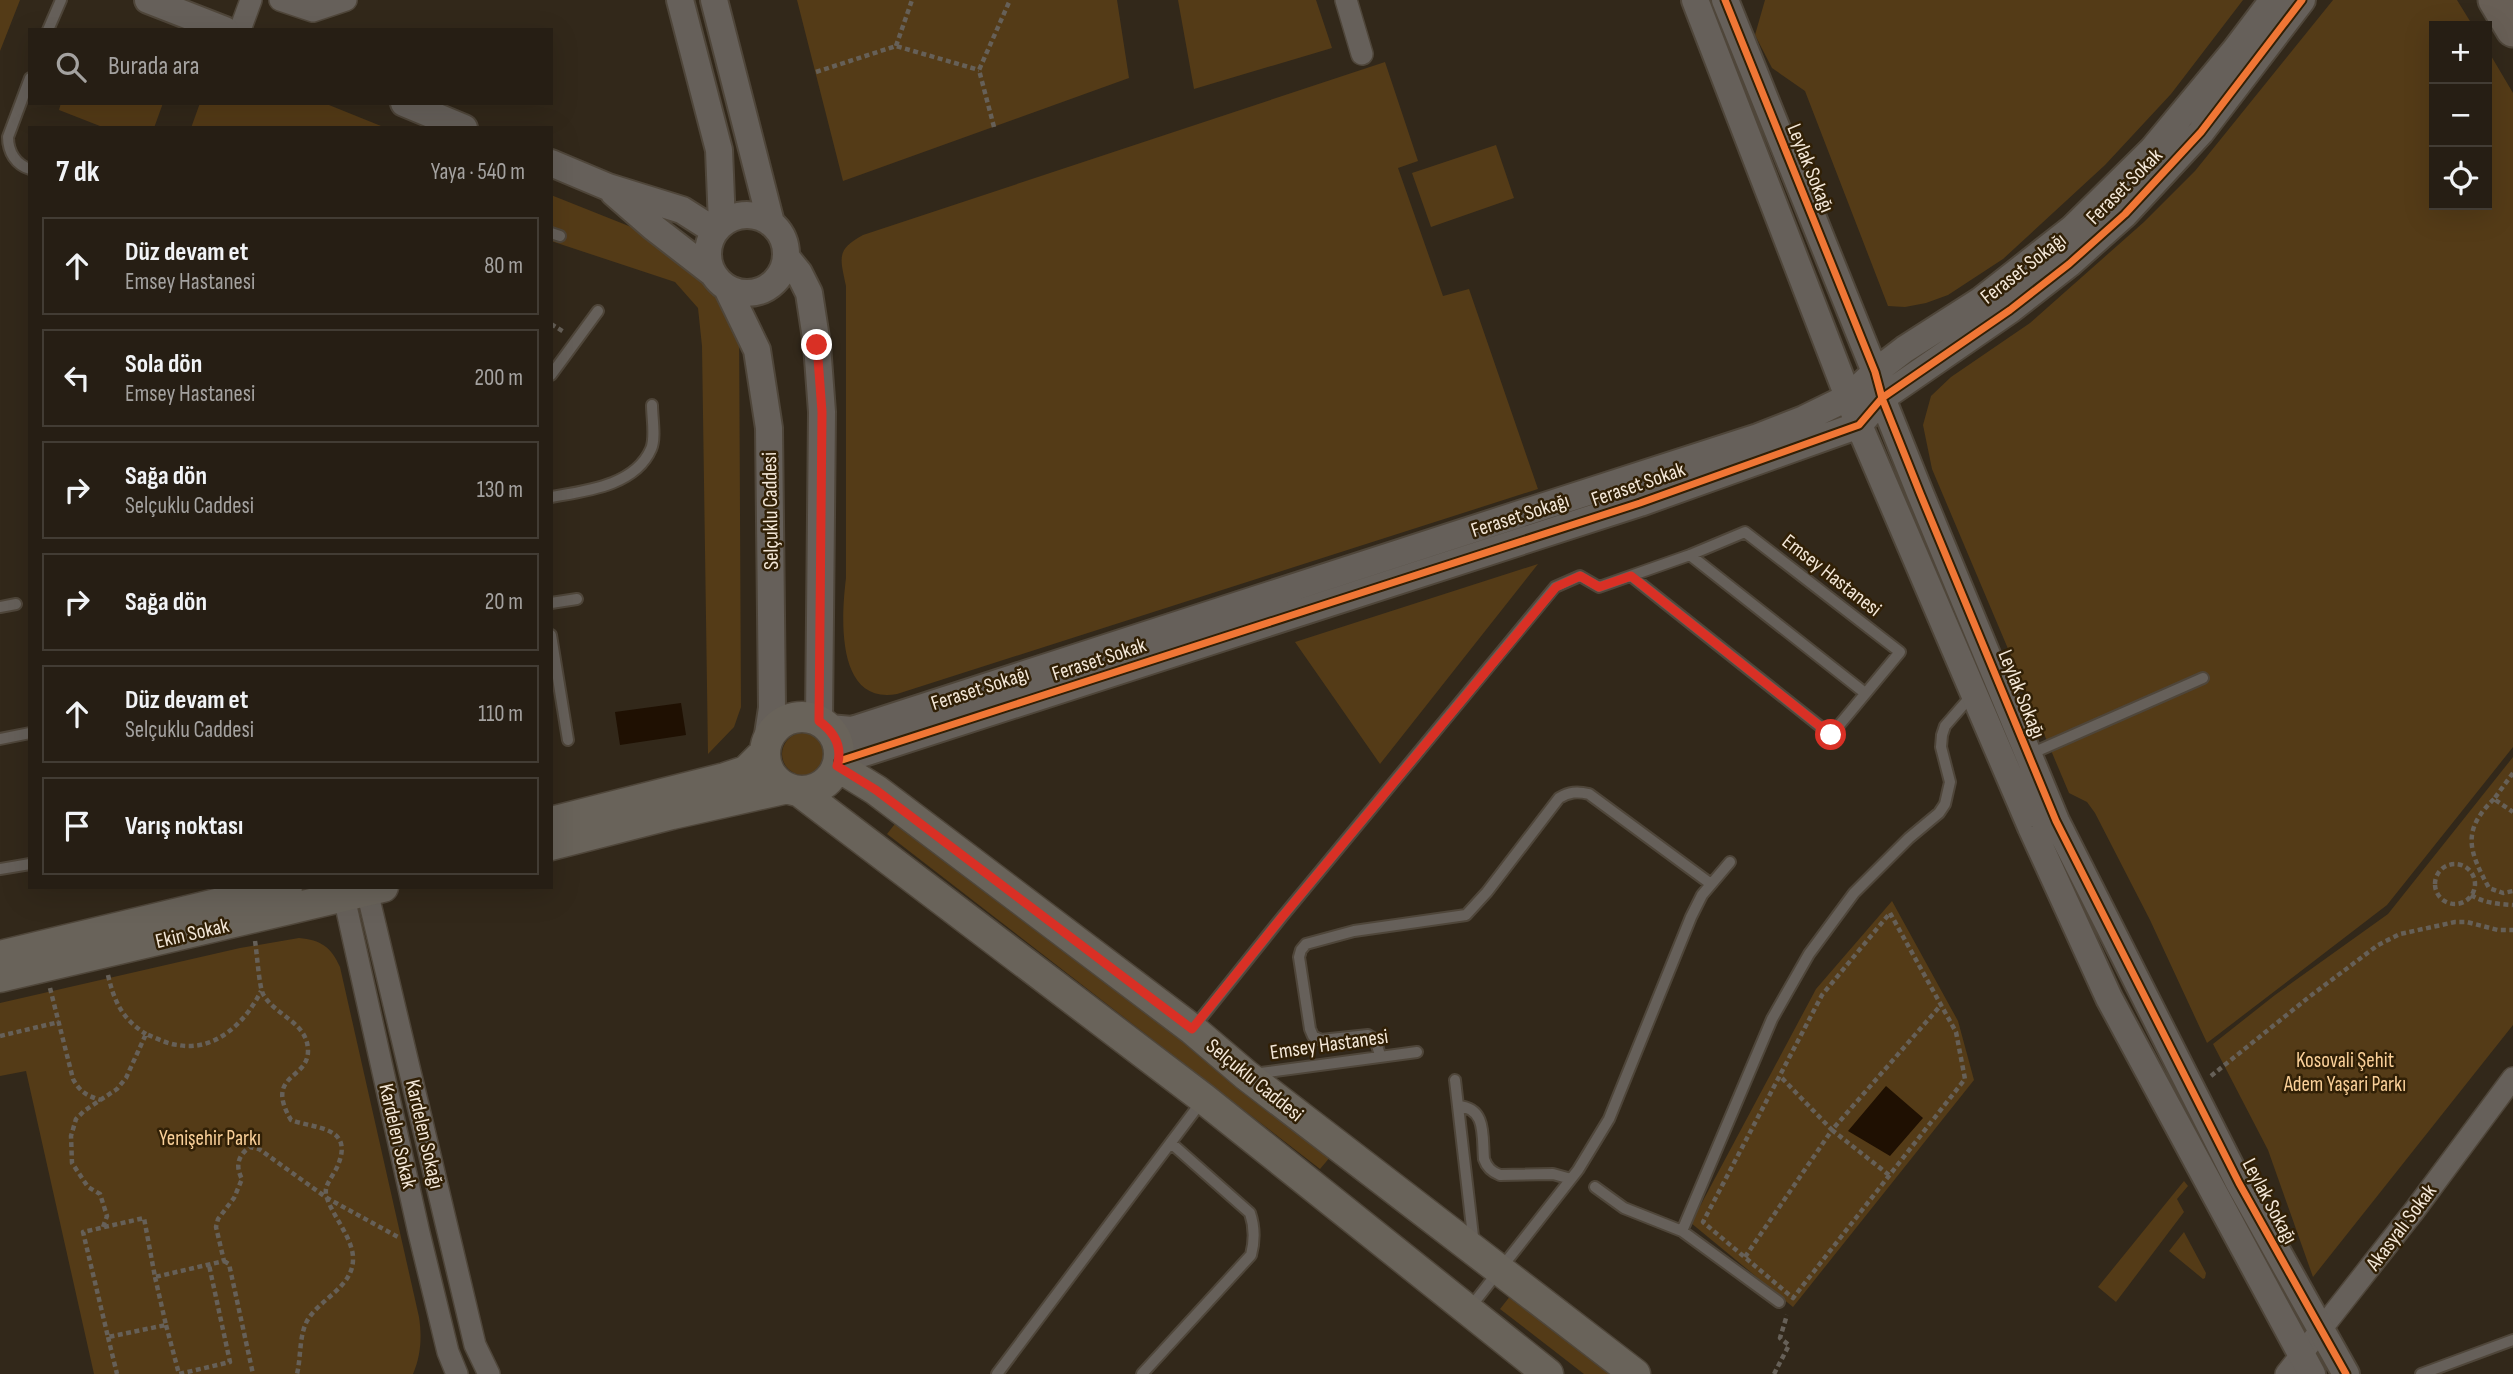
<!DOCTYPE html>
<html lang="tr">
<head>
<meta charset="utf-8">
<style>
  :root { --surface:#261e14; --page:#322b22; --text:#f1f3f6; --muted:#a4a2a0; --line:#423c34 }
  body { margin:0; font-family:"Sofia Sans Condensed",sans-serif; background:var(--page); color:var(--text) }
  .controls { position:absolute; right:21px; top:21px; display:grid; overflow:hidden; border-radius:0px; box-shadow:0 7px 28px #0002 }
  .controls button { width:63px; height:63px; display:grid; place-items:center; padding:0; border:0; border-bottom:2px solid var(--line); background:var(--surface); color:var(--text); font:35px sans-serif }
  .stop { position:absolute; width:21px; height:21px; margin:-16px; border:5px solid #d93025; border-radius:50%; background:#fff }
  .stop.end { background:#d93025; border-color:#fff; box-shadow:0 2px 7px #0008 }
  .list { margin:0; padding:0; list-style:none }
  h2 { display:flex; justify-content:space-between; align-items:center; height:91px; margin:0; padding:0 28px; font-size:30px }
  h2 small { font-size:23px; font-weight:400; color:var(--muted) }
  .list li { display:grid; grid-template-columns:46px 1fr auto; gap:21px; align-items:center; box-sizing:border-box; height:98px; margin:0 14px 14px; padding:0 14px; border:2px solid var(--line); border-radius:0px }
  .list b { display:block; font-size:26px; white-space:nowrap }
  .list p { margin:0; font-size:23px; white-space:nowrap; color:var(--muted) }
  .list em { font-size:23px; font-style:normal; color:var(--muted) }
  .icon { flex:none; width:38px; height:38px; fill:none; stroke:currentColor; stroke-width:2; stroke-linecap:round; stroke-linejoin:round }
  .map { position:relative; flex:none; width:2513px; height:1374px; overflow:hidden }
  .search { position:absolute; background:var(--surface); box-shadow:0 7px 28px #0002; left:28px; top:28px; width:525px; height:77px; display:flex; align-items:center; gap:18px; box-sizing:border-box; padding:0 24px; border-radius:0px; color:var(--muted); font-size:26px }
  .panel { position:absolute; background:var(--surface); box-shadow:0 7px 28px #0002; left:28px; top:126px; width:525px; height:763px; border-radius:0px }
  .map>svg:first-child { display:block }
</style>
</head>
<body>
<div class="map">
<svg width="2513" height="1374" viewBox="0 0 2513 1374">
  <rect width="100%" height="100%" fill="#32281a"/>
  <path fill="#543b17" d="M 0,0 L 20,0 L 0,51 Z
    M 797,0 L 1117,0 L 1129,78 L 843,181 Z
    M 1178,0 L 1316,0 L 1332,48 L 1194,89 Z
    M 1765,0 L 2243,0 L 2171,94 L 2105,165 L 2003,259 L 1948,295 L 1926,303 L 1905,307 L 1888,306 L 1805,91 L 1772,68 L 1755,35 Z
    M 2333,0 L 2457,0 L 2473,26 L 2434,26 L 2434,205 L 2487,205 L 2487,49 L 2513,93 L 2513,747 L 2387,905 L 2207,1043 L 2150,920 L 2095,813 L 2087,802 L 2069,793 L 1932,469 L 1923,425 L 1931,396 L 1951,377 L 2030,323 L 2144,222 L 2195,171 Z
    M 1385,62 L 1418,161 L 1398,168 L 1443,296 L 1469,289 L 1538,489 L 897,694 C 836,705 841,618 846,578 L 846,286 C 840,257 836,250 863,235 Z
    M 61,103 L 163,103 L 154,128 L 105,128 L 59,110 Z
    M 200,103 L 324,103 L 386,128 L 191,128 Z
    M 1496,145 L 1514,198 L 1431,227 L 1412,173 Z
    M 551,195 L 694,252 L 739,319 L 741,707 L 734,727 L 708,754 L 702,346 L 698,308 L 675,282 L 551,241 Z
    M 1538,564 L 1380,764 L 1295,642 Z
    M782 754a21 21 0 1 1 42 0a21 21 0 1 1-42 0Z
    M 2513,757 L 2513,1025 L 2313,1277 L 2268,1150 L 2213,1044 L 2275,995 L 2388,914 Z
    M 898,820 L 1331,1156 L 1320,1169 L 887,834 Z
    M 1892,901 L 1958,1021 L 1974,1080 L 1793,1307 L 1691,1223 L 1816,989 Z
    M 299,938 C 321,940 331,947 340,967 L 419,1317 C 422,1337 421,1355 413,1374 L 94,1374 L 26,1071 L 0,1076 L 0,1003 L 240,948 Z
    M 2184,1181 L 2188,1186 L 2177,1199 L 2184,1212 L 2116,1302 L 2098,1287 Z
    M 2184,1232 L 2206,1273 L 2205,1278 L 2203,1279 L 2169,1251 Z
    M 1511,1295 L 1614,1374 L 1584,1374 L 1500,1309 Z"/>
  <path fill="#1f1002" d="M 681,703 L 686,735 L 620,745 L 615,712 Z
    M 1886,1086 L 1923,1118 L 1890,1156 L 1848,1131 Z"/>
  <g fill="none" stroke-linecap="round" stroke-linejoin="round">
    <defs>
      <path id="service" d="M 48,30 L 61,0
        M 30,78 L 8,137 C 8,152 16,165 30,169
        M 551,233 L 560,236
        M 551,375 L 598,311
        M 551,497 C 585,491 635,486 651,449 C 656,438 652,418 652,405
        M 1690,555 L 1865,693
        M 551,603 L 577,599
        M 0,607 L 16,604
        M 551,635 L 568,740
        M 0,739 L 30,733
        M 2028,755 L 2203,678
        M 0,869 L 30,864
        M 1194,1027 L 1282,917 L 1555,587 L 1580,576 L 1599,587 L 1690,555 L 1745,532 L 1900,652 L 1831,735 L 1631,576
        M 1380,1055 L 1375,1039 L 1368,1035 L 1321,1040 L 1313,1036 L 1310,1029 L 1299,957 L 1301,950 L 1306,944 L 1354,931 L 1466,915 L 1487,892 L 1559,798 C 1569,792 1577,791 1589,794 L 1711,884
        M 1253,1074 L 1417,1052
        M 1455,1080 L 1474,1245
        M 1458,1106 C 1487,1108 1482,1136 1484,1159 C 1487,1168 1492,1172 1500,1175 L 1553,1174 L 1571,1179
        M 1595,1187 L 1624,1208 L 1682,1231 L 1779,1302
        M 1682,1231 L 1772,1019 L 1809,954 L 1854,893 L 1909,838 L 1939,813 L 1945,804 L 1950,782 L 1941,747 L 1942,735 L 1945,726 L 1972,695
        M 1469,1309 L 1578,1170 L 1609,1119 L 1691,917 L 1702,895 L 1730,862
        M 997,1374 L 1202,1101
        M 1142,1374 L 1251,1255 C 1255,1240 1255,1228 1250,1213 L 1171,1143
        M 2421,1374 L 2513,1340"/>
      <path id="minor" d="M 280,0 L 313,11 L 346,0
        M 1346,0 L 1362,54
        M 240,30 L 251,0
        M 367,891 L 475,1345 L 489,1374
        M 344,897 L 419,1233 L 448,1352 L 457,1374
        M 2286,1374 L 2414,1211 L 2513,1078"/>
      <path id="tertiary" d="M 148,0 L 225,30
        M 680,0 L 719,150 L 722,224
        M 714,0 L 771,223
        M 1695,0 L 1859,425 L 2031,827 L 2109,998 L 2312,1374
        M 1725,0 L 1875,372 L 1882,398 L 1920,493 L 2056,821 L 2239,1183 L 2346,1374
        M 404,103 L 464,128
        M 551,163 L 608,187 L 682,210 L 715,231
        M 614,193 L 653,227 L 711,272
        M708 254a39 39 0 1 1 78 0a39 39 0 1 1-78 0Z
        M 786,257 L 799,273 L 809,293 L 817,345 L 822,412 L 819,721
        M 727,288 L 757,350 L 769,428 L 772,708 L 767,741
        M 829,728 L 852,730 L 1758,437 L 1804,419 L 1849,397 L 1875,372 L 1905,349 L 1980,301 L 2073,228 L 2152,150 L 2236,49 L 2273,0
        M 839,761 L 1640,503 L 1859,425 L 1882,398 L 2010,310 L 2069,264 L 2125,214 L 2201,132 L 2302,0"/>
      <path id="secondary" d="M765 754a37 37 0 1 1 74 0a37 37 0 1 1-74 0Z
        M 837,766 L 876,790 L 1192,1029 L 1246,1075 L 1635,1374
        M 799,791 L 1204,1099 L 1548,1374
        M 551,822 L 725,778 L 746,771 L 765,752
        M 551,845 L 672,814 L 788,788
        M 0,956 L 287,887
        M 0,977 L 383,887"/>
      <path id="primary" d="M 2495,0 L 2513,30"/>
    </defs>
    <use href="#service" stroke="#4f463a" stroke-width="14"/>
    <use href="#minor" stroke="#4f463a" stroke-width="24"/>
    <use href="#tertiary" stroke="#4f463a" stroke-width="30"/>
    <use href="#secondary" stroke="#4f463a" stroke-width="33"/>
    <use href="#primary" stroke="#4f463a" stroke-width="37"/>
    <path stroke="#666058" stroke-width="4.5" stroke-dasharray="5 3.5" stroke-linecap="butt" d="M 896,46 L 912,0
      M 816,72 L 896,46 L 979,70
      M 994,127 L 979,70 L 1010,0
      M 551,324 L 564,332
      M 2513,773 L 2494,799 L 2513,812
      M 2494,799 C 2461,831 2469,851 2489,888 L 2503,893 L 2513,891
      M2435 884a20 20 0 1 1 40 0a20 20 0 1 1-40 0Z
      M 2471,895 C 2484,903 2498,904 2513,905
      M 1890,913 L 1956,1032 L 1965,1079 L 1793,1298 L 1703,1222 L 1822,995 Z
      M 255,941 C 257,953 259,986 263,994 C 275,1016 308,1022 308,1051 C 308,1080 264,1074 291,1120 C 315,1129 354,1126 338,1165 C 335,1173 327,1182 326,1189 C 323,1205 353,1235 353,1258 C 354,1287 319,1299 307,1321 C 299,1336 301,1358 297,1374
      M 108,975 C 114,1001 122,1019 146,1034
      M 50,988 L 73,1079 C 80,1092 87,1096 101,1100
      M 0,1036 L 59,1022
      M 2211,1076 L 2309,997 L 2378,945 L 2400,934 L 2455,922 L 2467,922 L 2498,930 L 2513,930
      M 1889,1175 L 1832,1130 L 1941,1005
      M 103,1227 L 107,1216 L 100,1194 L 88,1187 L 72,1163 L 71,1136 L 76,1119 L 84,1111 L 117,1089 L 126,1078 L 146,1034 C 156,1038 167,1044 178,1045 C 215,1052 246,1022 261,991
      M 1745,1257 L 1832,1130 L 1780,1076
      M 224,1261 L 229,1264 L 253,1374
      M 155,1277 L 166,1325 L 108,1337 L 83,1232 L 144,1218 L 155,1277 L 224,1261 L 216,1227 L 218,1219 L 234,1198 L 242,1179 C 235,1166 238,1155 250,1147 L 259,1149 L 327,1198 L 398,1237
      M 166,1325 L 179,1374 L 230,1362 L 209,1265
      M 108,1337 L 117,1374
      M 1774,1374 L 1789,1345 L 1780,1338 L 1787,1315"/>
    <use href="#service" stroke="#66605a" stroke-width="10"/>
    <use href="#minor" stroke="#66605a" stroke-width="21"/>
    <use href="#tertiary" stroke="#66605a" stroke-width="26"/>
    <use href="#secondary" stroke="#69635a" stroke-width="30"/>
    <use href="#primary" stroke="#685f56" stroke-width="33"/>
    <defs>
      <path id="cycleway" d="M 1725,0 L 1875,372 L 1882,398 L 1920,493 L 2056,821 L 2239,1183 L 2346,1374
        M 839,761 L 1640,503 L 1859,425 L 1882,398 L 2010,310 L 2069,264 L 2125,214 L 2201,132 L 2302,0"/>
    </defs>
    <use href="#cycleway" stroke="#312006" stroke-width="11"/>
    <use href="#cycleway" stroke="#f07635" stroke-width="7"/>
  </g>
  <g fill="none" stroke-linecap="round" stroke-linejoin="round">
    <path stroke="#d93025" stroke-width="9" d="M 817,345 L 822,412 L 819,721 C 834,732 843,747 837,766 L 876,790 L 1192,1029 L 1282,917 L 1556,587 L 1580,576 L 1599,587 L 1631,576 L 1831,735"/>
  </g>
  <g text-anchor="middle" stroke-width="5" stroke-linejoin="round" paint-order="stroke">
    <g font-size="21" fill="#f3e7d8" stroke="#312006">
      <text transform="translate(1811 168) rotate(68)" y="7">Leylak Sokağı</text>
      <text transform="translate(2124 186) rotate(-45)" y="7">Feraset Sokak</text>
      <text transform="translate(2023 268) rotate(-38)" y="7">Feraset Sokağı</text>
      <text transform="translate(1638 484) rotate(-19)" y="7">Feraset Sokak</text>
      <text transform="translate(770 511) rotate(-91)" y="7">Selçuklu Caddesi</text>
      <text transform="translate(1520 515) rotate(-18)" y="7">Feraset Sokağı</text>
      <text transform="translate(1832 575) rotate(38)" y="7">Emsey Hastanesi</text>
      <text transform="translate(1099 659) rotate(-18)" y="7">Feraset Sokak</text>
      <text transform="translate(980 688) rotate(-18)" y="7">Feraset Sokağı</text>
      <text transform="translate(2022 694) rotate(68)" y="7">Leylak Sokağı</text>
      <text transform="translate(192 933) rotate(-13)" y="7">Ekin Sokak</text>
      <text transform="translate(1329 1044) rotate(-8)" y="7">Emsey Hastanesi</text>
      <text transform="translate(1255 1080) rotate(39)" y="7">Selçuklu Caddesi</text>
      <text transform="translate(425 1134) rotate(77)" y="7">Kardelen Sokağı</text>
      <text transform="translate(398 1136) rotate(77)" y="7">Kardelen Sokak</text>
      <text transform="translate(2270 1201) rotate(62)" y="7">Leylak Sokağı</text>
      <text transform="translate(2401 1227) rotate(-53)" y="7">Akasyalı Sokak</text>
    </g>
    <g font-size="21" fill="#fad099" stroke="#312006">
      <text x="2345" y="1067">Kosovali Şehit<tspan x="2345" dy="24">Adem Yaşari Parkı</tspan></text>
      <text x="210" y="1145">Yenişehir Parkı</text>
    </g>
  </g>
</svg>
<div class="controls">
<button>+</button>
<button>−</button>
<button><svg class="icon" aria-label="locate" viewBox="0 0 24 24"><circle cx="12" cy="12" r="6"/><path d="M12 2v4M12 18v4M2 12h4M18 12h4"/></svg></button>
</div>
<div class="stop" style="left:1831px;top:735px"></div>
<div class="stop end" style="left:817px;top:345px"></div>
<div class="search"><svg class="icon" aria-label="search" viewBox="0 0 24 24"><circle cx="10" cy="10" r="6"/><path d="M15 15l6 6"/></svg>Burada ara</div>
<section class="panel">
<h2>7 dk<small>Yaya · 540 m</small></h2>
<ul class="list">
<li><svg class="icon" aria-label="ahead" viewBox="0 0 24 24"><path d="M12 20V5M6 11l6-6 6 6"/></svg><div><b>Düz devam et</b><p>Emsey Hastanesi</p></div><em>80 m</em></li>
<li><svg class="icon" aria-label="left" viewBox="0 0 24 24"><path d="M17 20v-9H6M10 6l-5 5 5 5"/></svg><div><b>Sola dön</b><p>Emsey Hastanesi</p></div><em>200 m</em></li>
<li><svg class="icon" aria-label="right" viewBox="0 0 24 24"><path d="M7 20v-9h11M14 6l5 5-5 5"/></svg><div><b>Sağa dön</b><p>Selçuklu Caddesi</p></div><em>130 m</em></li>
<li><svg class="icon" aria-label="right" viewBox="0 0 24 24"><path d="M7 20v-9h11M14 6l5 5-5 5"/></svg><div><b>Sağa dön</b></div><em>20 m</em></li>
<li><svg class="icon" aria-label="ahead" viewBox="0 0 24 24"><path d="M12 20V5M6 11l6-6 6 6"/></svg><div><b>Düz devam et</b><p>Selçuklu Caddesi</p></div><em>110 m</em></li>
<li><svg class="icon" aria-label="arrive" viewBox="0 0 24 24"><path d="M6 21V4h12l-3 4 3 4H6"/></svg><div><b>Varış noktası</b></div></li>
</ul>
</section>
</div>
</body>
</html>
